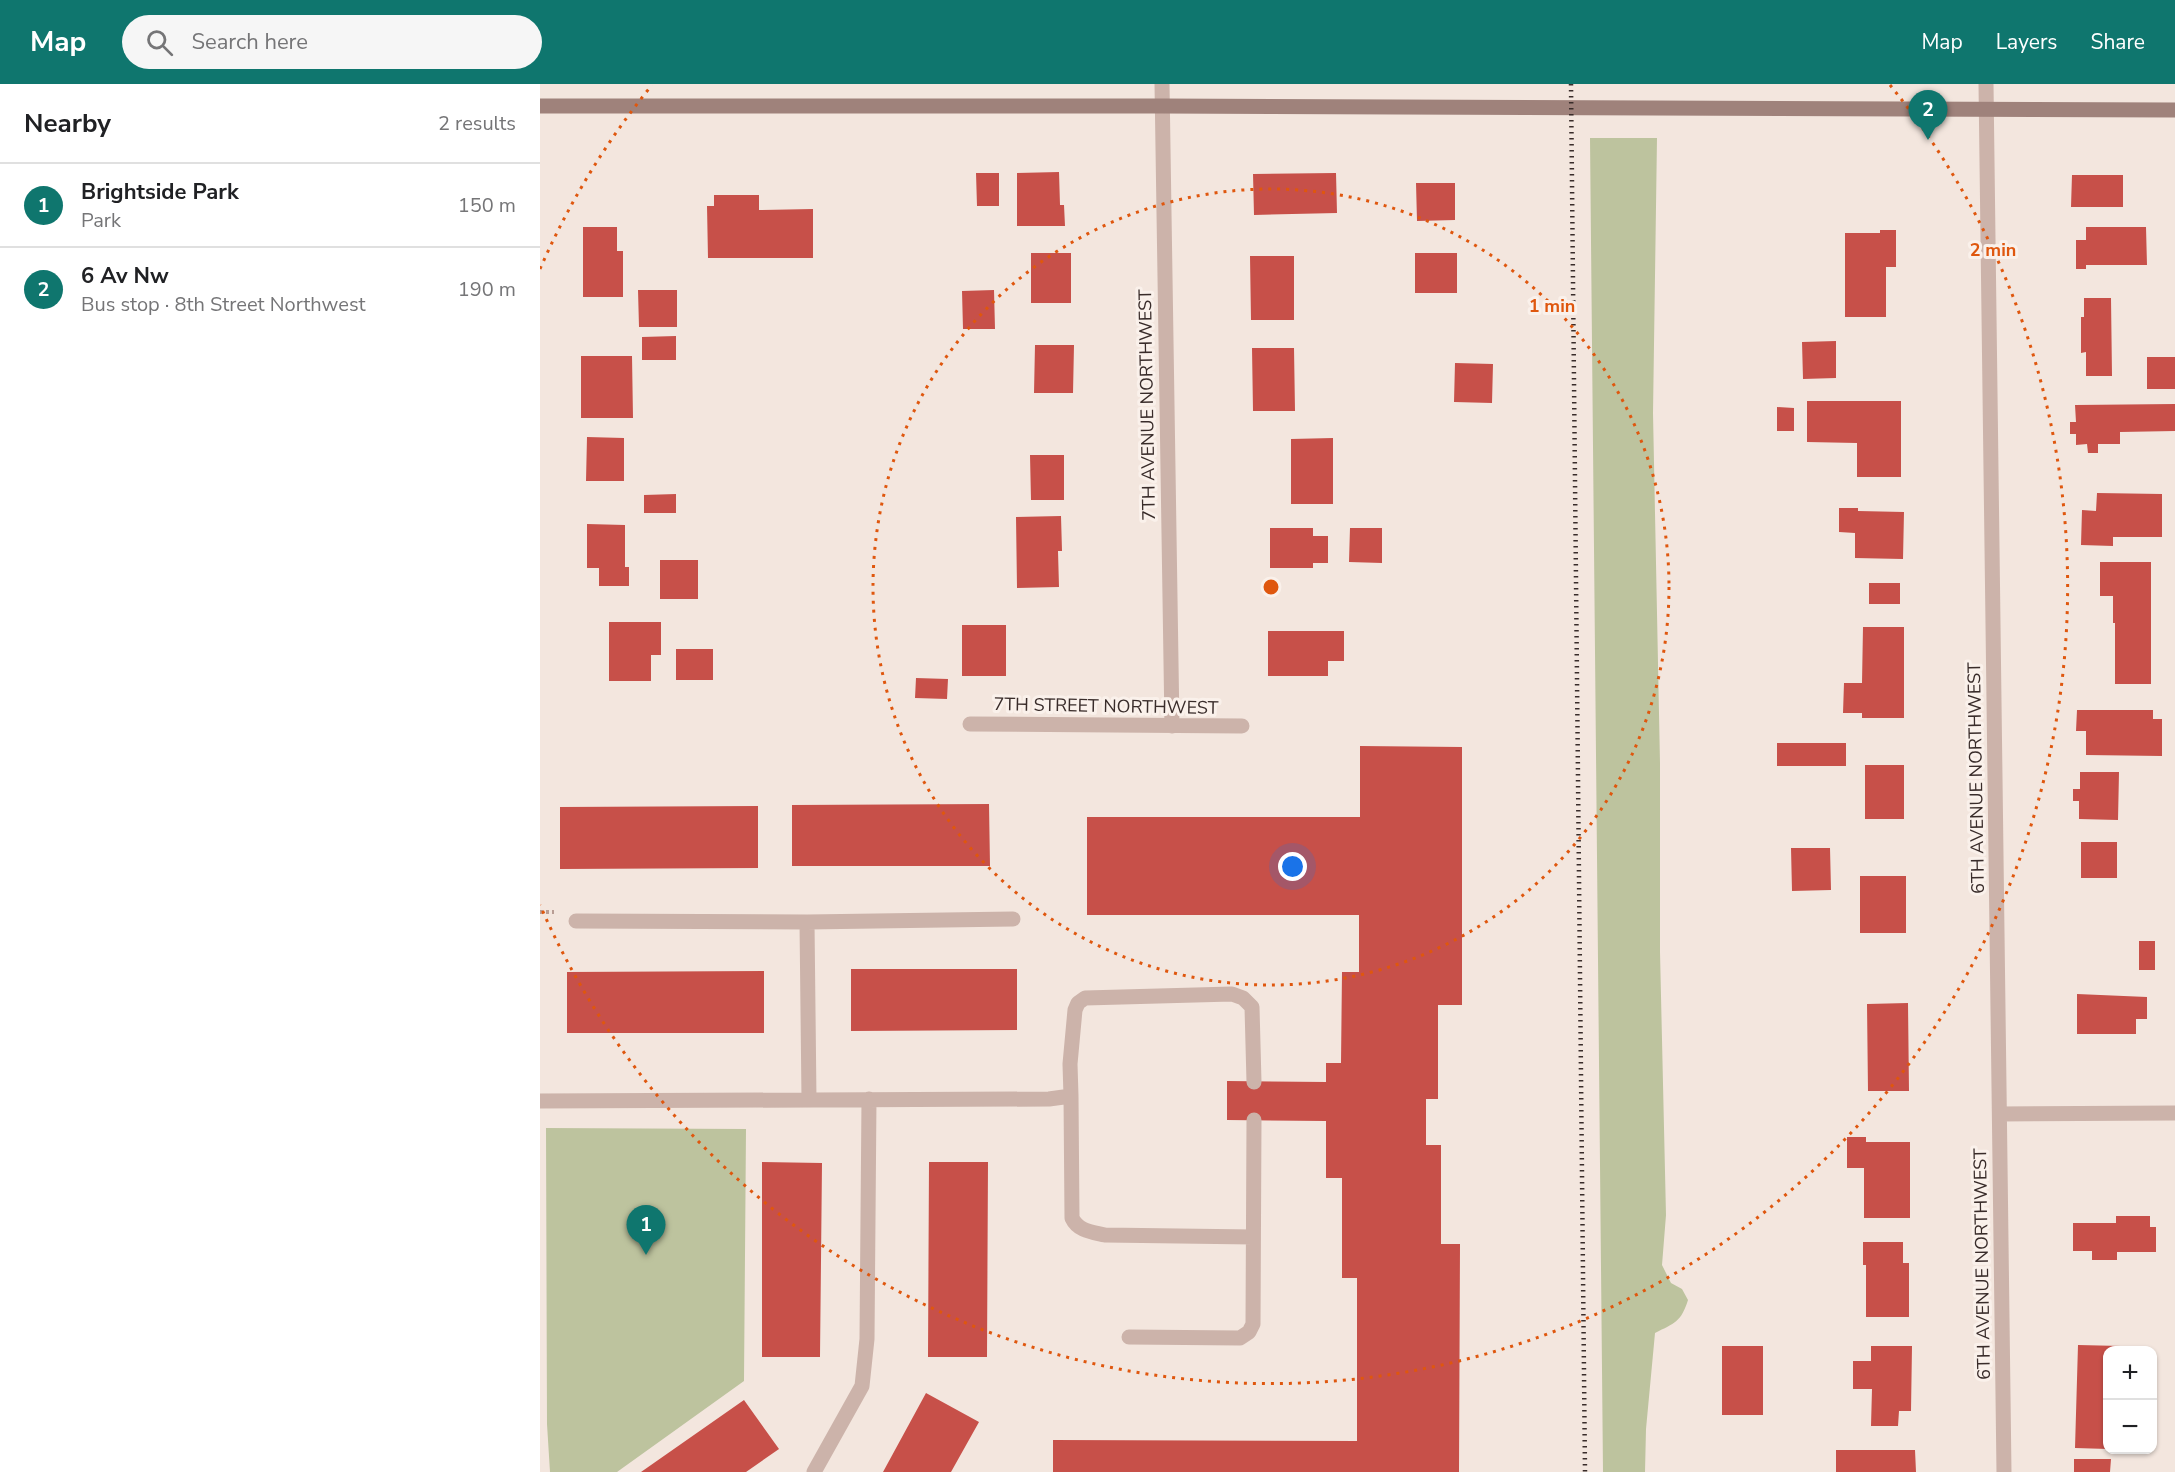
<!DOCTYPE html>
<html lang="en">
<head>
<meta charset="utf-8">
<style>
  :root { --surface:#fff; --page:#f6f6f6; --text:#202124; --muted:#757577; --line:#e0e0e0; --accent:#0f766e }
  body { margin:0; font-family:"Nunito Sans",sans-serif; background:var(--page); color:var(--text) }
  .controls { position:absolute; right:18px; bottom:18px; display:grid; overflow:hidden; border-radius:12px; box-shadow:0 2px 4px #0004 }
  .controls button { width:54px; height:54px; display:grid; place-items:center; padding:0; border:0; border-bottom:2px solid var(--line); background:var(--surface); color:var(--text); font:30px sans-serif }
  .you { position:absolute; left:753px; top:783px; width:21px; height:21px; margin:-15px; border:4px solid #fff; border-radius:50%; background:#1a73e8; box-shadow:0 0 0 9px #1a73e833 }
  .badge { display:grid; place-items:center; width:39px; height:39px; border-radius:50%; background:var(--accent); color:#fff; font-size:20px; font-weight:700 }
  .pin { position:absolute; translate:-50% -50px; filter:drop-shadow(0 2px 3px #0008) }
  .pin::after { content:''; position:absolute; top:32px; width:21px; height:18px; background:inherit; clip-path:polygon(0 0,100% 0,50% 100%) }
  .list { margin:0; padding:0; list-style:none }
  h2 { display:flex; justify-content:space-between; align-items:center; height:78px; margin:0; padding:0 24px; font-size:26px }
  h2 small { font-size:20px; font-weight:400; color:var(--muted) }
  .list li { display:grid; grid-template-columns:39px 1fr auto; gap:18px; align-items:center; box-sizing:border-box; height:84px; padding:0 24px; border-top:2px solid var(--line) }
  .list b { display:block; font-size:22px; white-space:nowrap }
  .list p { margin:0; font-size:20px; white-space:nowrap; color:var(--muted) }
  .list em { font-size:20px; font-style:normal; color:var(--muted) }
  .icon { flex:none; width:33px; height:33px; fill:none; stroke:currentColor; stroke-width:2; stroke-linecap:round; stroke-linejoin:round }
  .map { position:relative; flex:none; width:1635px; height:1388px; overflow:hidden }
  header { display:flex; align-items:center; gap:36px; box-sizing:border-box; height:84px; padding:0 30px; background:var(--accent); color:#fff }
  header strong { font-size:28px }
  nav { display:flex; gap:33px; margin-inline-start:auto; font-size:21px }
  .search { width:420px; height:54px; background:var(--page); display:flex; align-items:center; gap:15px; box-sizing:border-box; padding:0 21px; border-radius:33px; color:var(--muted); font-size:22px }
  main { display:flex }
  aside { flex:1; background:var(--surface) }
  .map>svg:first-child { display:block }
</style>
</head>
<body>
<header>
<strong>Map</strong>
<div class="search"><svg class="icon" aria-label="search" viewBox="0 0 24 24"><circle cx="10" cy="10" r="6"/><path d="M15 15l6 6"/></svg>Search here</div>
<nav><a>Map</a><a>Layers</a><a>Share</a></nav>
</header>
<main>
<aside>
<h2>Nearby<small>2 results</small></h2>
<ul class="list">
<li><span class="badge">1</span><div><b>Brightside Park</b><p>Park</p></div><em>150 m</em></li>
<li><span class="badge">2</span><div><b>6 Av Nw</b><p>Bus stop · 8th Street Northwest</p></div><em>190 m</em></li>
</ul>
</aside>
<div class="map">
<svg width="1635" height="1388" viewBox="0 0 1635 1388">
  <rect width="100%" height="100%" fill="#f3e6de"/>
  <path fill="#bdc39e" d="M 1050,54 L 1117,54 L 1113,329 L 1120,679 L 1120,868 L 1126,1131 L 1122,1181 L 1131,1199 L 1142,1205 L 1148,1216 C 1141,1238 1135,1239 1115,1249 L 1106,1345 L 1105,1388 L 1063,1388 Z
    M 6,1044 L 206,1045 L 204,1297 L 77,1388 L 10,1388 L 7,1340 Z"/>
  <path fill="#c75049" d="M 519,88 L 520,121 L 524,121 L 525,142 L 477,142 L 477,89 Z
    M 436,89 L 459,89 L 459,122 L 437,122 Z
    M 796,89 L 797,129 L 714,131 L 713,90 Z
    M 1532,91 L 1583,91 L 1583,123 L 1531,123 Z
    M 876,99 L 915,99 L 915,136 L 877,137 Z
    M 174,111 L 219,111 L 219,126 L 273,125 L 273,174 L 168,174 L 167,122 L 174,122 Z
    M 43,143 L 77,143 L 77,167 L 83,167 L 83,213 L 43,213 Z
    M 1546,143 L 1606,143 L 1607,181 L 1546,181 L 1546,185 L 1536,185 L 1536,156 L 1546,156 Z
    M 1340,146 L 1356,146 L 1356,183 L 1346,183 L 1346,233 L 1305,233 L 1305,149 L 1340,149 Z
    M 491,169 L 531,169 L 531,219 L 491,219 Z
    M 875,169 L 917,169 L 917,209 L 875,209 Z
    M 710,172 L 754,172 L 754,236 L 711,236 Z
    M 98,206 L 137,206 L 137,243 L 99,243 Z
    M 454,206 L 455,245 L 423,245 L 422,207 Z
    M 1544,214 L 1571,214 L 1572,292 L 1546,292 L 1546,268 L 1541,269 L 1541,233 L 1544,233 Z
    M 136,252 L 136,276 L 102,276 L 102,253 Z
    M 1296,257 L 1296,294 L 1263,295 L 1262,258 Z
    M 495,261 L 534,261 L 533,309 L 494,309 Z
    M 712,264 L 754,264 L 755,327 L 713,327 Z
    M 41,272 L 92,272 L 93,334 L 41,334 Z
    M 1607,273 L 1635,273 L 1635,305 L 1607,305 Z
    M 915,279 L 953,280 L 952,319 L 914,318 Z
    M 1267,317 L 1361,317 L 1361,393 L 1317,393 L 1317,359 L 1267,358 Z
    M 1635,320 L 1635,347 L 1580,348 L 1580,360 L 1558,360 L 1558,369 L 1548,369 L 1547,360 L 1536,361 L 1536,350 L 1530,350 L 1530,338 L 1536,338 L 1535,321 Z
    M 1237,323 L 1254,324 L 1254,347 L 1237,347 Z
    M 47,353 L 84,354 L 84,397 L 46,397 Z
    M 793,354 L 793,420 L 751,420 L 751,355 Z
    M 490,371 L 524,371 L 524,416 L 491,416 Z
    M 1557,409 L 1622,410 L 1622,453 L 1573,453 L 1573,462 L 1541,461 L 1542,426 L 1556,427 Z
    M 136,410 L 136,429 L 104,429 L 104,411 Z
    M 1299,424 L 1318,424 L 1318,427 L 1364,428 L 1363,475 L 1315,474 L 1315,449 L 1299,448 Z
    M 521,432 L 522,467 L 518,467 L 519,503 L 477,504 L 476,433 Z
    M 47,440 L 85,441 L 85,483 L 89,483 L 89,502 L 59,502 L 59,484 L 47,484 Z
    M 730,444 L 773,444 L 773,452 L 788,452 L 788,479 L 773,479 L 773,484 L 730,484 Z
    M 810,444 L 842,444 L 842,479 L 809,478 Z
    M 120,476 L 158,476 L 158,515 L 120,515 Z
    M 1560,478 L 1611,478 L 1611,600 L 1575,600 L 1575,539 L 1573,539 L 1573,512 L 1560,512 Z
    M 1329,499 L 1360,499 L 1360,520 L 1329,520 Z
    M 69,538 L 121,538 L 121,571 L 111,571 L 111,597 L 69,597 Z
    M 422,541 L 466,541 L 466,592 L 422,592 Z
    M 1323,543 L 1364,543 L 1364,634 L 1322,634 L 1322,629 L 1303,629 L 1304,599 L 1322,599 Z
    M 728,547 L 804,547 L 804,577 L 788,577 L 788,592 L 728,592 Z
    M 136,565 L 173,565 L 173,596 L 136,596 Z
    M 376,594 L 408,595 L 407,615 L 375,614 Z
    M 1537,626 L 1613,626 L 1613,635 L 1622,635 L 1622,672 L 1546,671 L 1546,647 L 1536,647 Z
    M 1237,659 L 1306,659 L 1306,682 L 1237,682 Z
    M 820,662 L 922,663 L 922,921 L 898,921 L 898,1015 L 886,1015 L 886,1061 L 901,1061 L 901,1160 L 920,1160 L 919,1388 L 513,1388 L 513,1356 L 817,1357 L 817,1194 L 802,1194 L 802,1094 L 786,1094 L 786,1037 L 687,1036 L 687,997 L 786,998 L 786,979 L 801,979 L 802,888 L 819,888 L 819,831 L 547,831 L 547,733 L 820,733 Z
    M 1325,681 L 1364,681 L 1364,735 L 1325,735 Z
    M 1540,688 L 1579,688 L 1578,736 L 1539,735 L 1539,717 L 1533,717 L 1533,705 L 1540,705 Z
    M 449,720 L 450,782 L 252,782 L 252,721 Z
    M 218,722 L 218,784 L 20,785 L 20,723 Z
    M 1541,758 L 1577,758 L 1577,794 L 1541,794 Z
    M 1251,764 L 1290,764 L 1291,806 L 1252,807 Z
    M 1320,792 L 1366,792 L 1366,849 L 1320,849 Z
    M 1599,857 L 1615,857 L 1615,886 L 1599,886 Z
    M 311,885 L 477,885 L 477,946 L 311,947 Z
    M 224,887 L 224,949 L 27,949 L 27,888 Z
    M 1537,910 L 1607,913 L 1607,935 L 1596,935 L 1596,950 L 1537,950 Z
    M 1368,919 L 1369,1007 L 1328,1007 L 1327,920 Z
    M 1307,1053 L 1326,1053 L 1326,1058 L 1370,1058 L 1370,1134 L 1324,1134 L 1324,1084 L 1307,1084 Z
    M 222,1078 L 282,1079 L 280,1273 L 222,1273 Z
    M 389,1078 L 448,1078 L 447,1273 L 388,1273 Z
    M 1576,1132 L 1610,1132 L 1610,1143 L 1616,1143 L 1616,1168 L 1577,1168 L 1577,1176 L 1552,1176 L 1552,1167 L 1533,1167 L 1533,1139 L 1576,1139 Z
    M 1323,1158 L 1363,1158 L 1363,1179 L 1369,1179 L 1369,1233 L 1326,1233 L 1326,1181 L 1323,1181 Z
    M 1538,1261 L 1581,1262 L 1581,1266 L 1568,1266 L 1568,1365 L 1535,1364 Z
    M 1182,1262 L 1223,1262 L 1223,1331 L 1182,1331 Z
    M 1331,1262 L 1372,1262 L 1371,1327 L 1359,1327 L 1358,1342 L 1331,1342 L 1332,1305 L 1313,1305 L 1313,1277 L 1331,1277 Z
    M 386,1309 L 439,1338 L 411,1388 L 343,1388 Z
    M 204,1316 L 239,1365 L 206,1388 L 101,1388 Z
    M 1296,1366 L 1375,1366 L 1376,1388 L 1296,1388 Z
    M 1534,1375 L 1571,1375 L 1570,1388 L 1534,1388 Z"/>
  <g fill="none" stroke-linecap="round" stroke-linejoin="round">
    <path stroke="#b89d94" stroke-width="4" stroke-dasharray="3 3" stroke-linecap="butt" d="M 0,828 L 14,828"/>
    <path stroke="#ccb3aa" stroke-width="15" d="M 36,837 L 267,838 L 473,835
      M 267,838 L 269,1015
      M 531,1012 L 532,1134 C 538,1147 552,1148 565,1151 L 713,1153
      M 0,1017 L 509,1015 L 531,1012 L 530,980 L 535,926 L 538,919 L 545,914 L 692,910 L 703,914 L 712,923 L 714,998
      M 589,1253 L 700,1254 L 709,1248 L 713,1240 L 714,1036
      M 274,1388 L 322,1302 L 327,1255 L 329,1015"/>
    <path stroke="#ccb3aa" stroke-width="15" d="M 622,0 L 632,642
      M 1446,0 L 1464,1388
      M 430,640 L 702,642
      M 1460,1030 L 1635,1029"/>
    <path stroke="#9f827b" stroke-width="15" d="M 0,22 L 622,22 L 1635,26"/>
    <path stroke="#392c2a" stroke-width="4.5" stroke-dasharray="1.5 4.5" stroke-linecap="butt" d="M 1031,0 L 1045,1388"/>
  </g>
  <g fill="none" stroke="#df570e" stroke-width="3" stroke-dasharray="3 6">
    <circle cx="731" cy="503" r="398"/>
    <path d="M0 185A797 797 0 0 1 112 1M1350 1A797 797 0 1 1 0 821"/>
  </g>
  <g text-anchor="middle" stroke-width="6" stroke-linejoin="round" paint-order="stroke">
    <g font-size="18" fill="#392c2a" stroke="#faf1eb">
      <text transform="translate(607 321) rotate(-91)" y="6">7TH AVENUE NORTHWEST</text>
      <text transform="translate(566 622) rotate(1)" y="6">7TH STREET NORTHWEST</text>
      <text transform="translate(1436 694) rotate(-91)" y="6">6TH AVENUE NORTHWEST</text>
      <text transform="translate(1442 1180) rotate(-91)" y="6">6TH AVENUE NORTHWEST</text>
    </g>
  </g>
  <circle cx="731" cy="503" r="9" fill="#df570e" stroke="#faf1eb" stroke-width="3"/>
  <g font-size="18" text-anchor="middle" font-weight="bold" fill="#df570e" stroke="#faf1eb" stroke-width="6" stroke-linejoin="round" paint-order="stroke">
    <text x="1453" y="172">2 min</text>
    <text x="1012" y="228">1 min</text>
  </g>
</svg>
<div class="controls">
<button>+</button>
<button>−</button>
</div>
<div class="you"></div>
<div class="pin badge" style="left:106px;top:1171px">1</div>
<div class="pin badge" style="left:1388px;top:56px">2</div>
</div>
</main>
</body>
</html>
